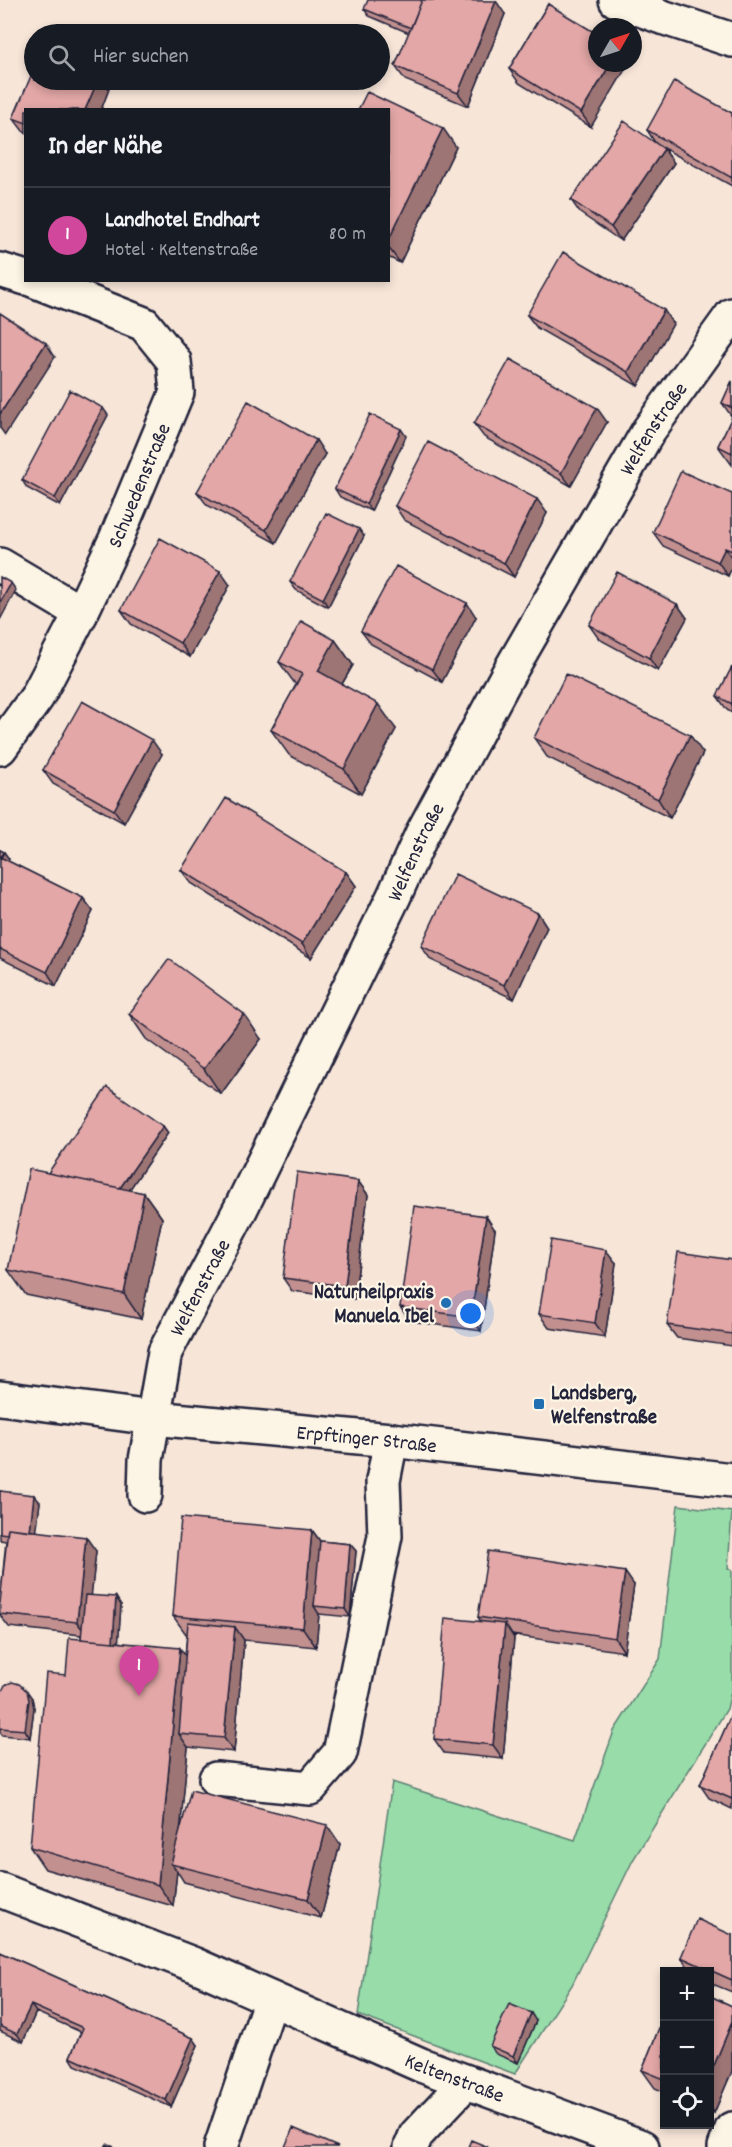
<!DOCTYPE html>
<html lang="de">
<head>
<meta charset="utf-8">
<style>
  :root { --surface:#171b24; --page:#20242c; --text:#f1f3f6; --muted:#9ea1a6; --line:#363941; --accent:#1f6fb2 }
  body { margin:0; font-family:Dekko,sans-serif; background:var(--page); color:var(--text) }
  .controls { position:absolute; right:18px; bottom:18px; display:grid; overflow:hidden; border-radius:0px; box-shadow:0 3px 9px #0003 }
  .controls button { width:54px; height:54px; display:grid; place-items:center; padding:0; border:0; border-bottom:2px solid var(--line); background:var(--surface); color:var(--text); font:30px sans-serif }
  .compass { position:absolute; left:588px; top:18px; width:54px; height:54px; border-radius:50%; background:var(--surface); box-shadow:0 3px 9px #0003; rotate:51deg }
  .you { position:absolute; left:471px; top:1314px; width:21px; height:21px; margin:-15px; border:4px solid #fff; border-radius:50%; background:#1a73e8; box-shadow:0 0 0 9px #1a73e833 }
  .badge { display:grid; place-items:center; width:39px; height:39px; border-radius:50%; background:var(--accent); color:#fff; font-size:20px; font-weight:700 }
  .pin { position:absolute; translate:-50% -50px; filter:drop-shadow(0 2px 3px #0008) }
  .pin::after { content:''; position:absolute; top:32px; width:21px; height:18px; background:inherit; clip-path:polygon(0 0,100% 0,50% 100%) }
  .list { margin:0; padding:0; list-style:none }
  h2 { display:flex; justify-content:space-between; align-items:center; height:78px; margin:0; padding:0 24px; font-size:26px }
  h2 small { font-size:20px; font-weight:400; color:var(--muted) }
  .list li { display:grid; grid-template-columns:39px 1fr auto; gap:18px; align-items:center; box-sizing:border-box; height:96px; padding:0 24px; border-top:2px solid var(--line) }
  .list b { display:block; font-size:22px; white-space:nowrap }
  .list p { margin:0; font-size:20px; white-space:nowrap; color:var(--muted) }
  .list em { font-size:20px; font-style:normal; color:var(--muted) }
  .icon { flex:none; width:33px; height:33px; fill:none; stroke:currentColor; stroke-width:2; stroke-linecap:round; stroke-linejoin:round }
  .map { position:relative; flex:none; width:732px; height:2147px; overflow:hidden }
  .search { position:absolute; background:var(--surface); box-shadow:0 3px 9px #0003; left:24px; top:24px; width:366px; height:66px; display:flex; align-items:center; gap:15px; box-sizing:border-box; padding:0 21px; border-radius:33px; color:var(--muted); font-size:22px }
  .panel { position:absolute; background:var(--surface); box-shadow:0 3px 9px #0003; left:24px; top:108px; width:366px; height:174px; border-radius:0px }
  .map>svg:first-child { display:block }
</style>
</head>
<body>
<div class="map">
<svg width="732" height="2147" viewBox="0 0 732 2147">
  <rect width="100%" height="100%" fill="#f7e5d8"/>
  <filter id="ink" filterUnits="userSpaceOnUse"><feTurbulence type="fractalNoise" baseFrequency=".0167" numOctaves="2"/><feDisplacementMap in="SourceGraphic" scale="12" xChannelSelector="R" yChannelSelector="G"/><feConvolveMatrix kernelMatrix="1 2 1 2 8 2 1 2 1" color-interpolation-filters="sRGB"/></filter>
  <g filter="url(#ink)">
    <path fill="#97dca9" stroke="#5c7f72" stroke-width="1.5" d="M 678,1505 L 732,1512 L 728,1568 L 732,1570 L 732,1687 L 727,1709 L 633,1860 L 572,1985 L 515,2074 L 358,2015 L 392,1782 L 575,1840 L 614,1731 L 660,1659 Z"/>
    <g fill="none" stroke-linecap="round" stroke-linejoin="round">
      <defs>
        <g id="minor">
          <path d="M 616,0 L 659,16 L 732,40"/>
          <path d="M 0,270 L 26,278"/>
          <path d="M 0,565 L 81,613"/>
          <path id="s1" d="M 0,748 L 37,697 L 81,613 L 116,539 L 177,392 L 174,361 L 144,324 L 33,280"/>
          <path id="s2" d="M 0,1398 L 153,1418 L 391,1440 L 732,1480"/>
          <path id="s3" d="M 145,1495 L 146,1460 L 165,1352 L 240,1210 L 394,896 L 422,834 L 507,676 L 649,430 L 732,315"/>
          <path d="M 216,1779 L 310,1788 L 340,1753 L 385,1536 L 383,1481 L 391,1440"/>
          <path id="s4" d="M 0,1890 L 195,1965 L 421,2065 L 642,2147"/>
          <path d="M 221,2147 L 271,1999"/>
          <path d="M 411,2147 L 416,2135 L 466,2082"/>
          <path d="M 725,2147 L 732,2129"/>
        </g>
      </defs>
      <use href="#minor" stroke="#22223b" stroke-width="38"/>
      <use href="#minor" stroke="#fcf5e5" stroke-width="33"/>
    </g>
    <path fill="#c2908f" stroke="#22223b" stroke-width="1.5" d="M 548,4 L 591,127 L 519,83 L 509,69 Z
      M 364,9 L 505,14 L 468,106 L 405,80 L 395,66 L 409,33 L 369,16 Z
      M 34,80 L 102,80 L 109,89 L 101,110 L 26,110 L 26,133 L 23,131 L 13,118 Z
      M 388,110 L 456,147 L 400,263 L 388,257 Z
      M 732,113 L 732,186 L 656,144 L 647,130 Z
      M 664,149 L 674,163 L 621,241 L 580,213 L 571,200 Z
      M 527,315 L 673,324 L 638,386 L 537,328 Z
      M 732,381 L 732,465 L 718,446 L 732,417 L 722,403 Z
      M 108,415 L 60,506 L 27,488 L 22,480 Z
      M 607,422 L 571,486 L 484,437 L 474,424 Z
      M 406,436 L 371,511 L 340,497 L 335,489 Z
      M 325,454 L 276,543 L 207,505 L 197,492 Z
      M 732,494 L 732,567 L 728,576 L 663,546 L 653,532 Z
      M 395,506 L 547,513 L 514,577 L 404,520 Z
      M 364,536 L 328,607 L 296,590 L 290,582 Z
      M 230,585 L 190,657 L 131,624 L 121,610 Z
      M 677,604 L 687,618 L 658,671 L 599,639 L 589,625 Z
      M 476,617 L 442,682 L 371,644 L 361,631 Z
      M 335,640 L 353,665 L 342,684 L 396,729 L 361,794 L 289,755 L 271,730 L 296,685 L 279,662 Z
      M 732,667 L 732,713 L 727,710 L 717,696 Z
      M 534,738 L 703,753 L 670,818 L 547,757 Z
      M 162,754 L 124,823 L 53,784 L 43,770 Z
      M 0,850 L 4,852 L 9,859 L 8,861 L 83,898 L 93,911 L 56,986 L 0,958 Z
      M 181,870 L 346,872 L 356,886 L 311,958 L 191,883 Z
      M 538,913 L 547,927 L 514,999 L 431,960 L 421,946 Z
      M 129,1014 L 261,1039 L 221,1094 L 146,1039 Z
      M 163,1126 L 168,1133 L 129,1190 L 144,1193 L 162,1218 L 141,1319 L 26,1295 L 8,1270 L 48,1173 Z
      M 358,1181 L 368,1195 L 354,1299 L 292,1291 L 283,1278 Z
      M 495,1230 L 481,1331 L 410,1321 L 400,1307 Z
      M 732,1260 L 732,1346 L 677,1338 L 667,1325 Z
      M 616,1263 L 605,1337 L 549,1328 L 539,1314 Z
      M 0,1491 L 40,1502 L 36,1531 L 96,1551 L 91,1595 L 121,1605 L 118,1642 L 185,1656 L 187,1634 L 186,1634 L 173,1616 L 312,1530 L 320,1541 L 350,1544 L 356,1551 L 350,1617 L 319,1614 L 316,1647 L 244,1640 L 234,1752 L 188,1747 L 180,1829 L 340,1844 L 321,1918 L 184,1882 L 177,1871 L 173,1906 L 45,1869 L 30,1847 L 66,1675 L 81,1639 L 81,1635 L 9,1627 L 0,1615 L 0,1603 L 6,1541 L 0,1540 Z
      M 634,1585 L 624,1652 L 512,1635 L 514,1638 L 503,1759 L 444,1753 L 434,1739 L 481,1622 L 478,1617 Z
      M 0,1695 L 32,1698 L 34,1708 L 30,1738 L 2,1735 L 0,1732 Z
      M 732,1713 L 732,1809 L 709,1798 L 700,1785 Z
      M 732,1935 L 732,1992 L 710,1983 L 710,1971 L 691,1971 L 681,1957 Z
      M 0,1952 L 193,2038 L 198,2045 L 171,2107 L 75,2065 L 70,2057 L 81,2032 L 36,2012 L 23,2042 L 0,2031 Z
      M 710,1996 L 732,2006 L 732,2071 L 714,2113 L 710,2111 Z
      M 664,2016 L 664,2092 L 655,2088 L 642,2070 Z
      M 536,2021 L 518,2063 L 496,2054 L 490,2046 Z"/>
    <path fill="#9e7574" stroke="#22223b" stroke-width="1.5" d="M 496,1 L 505,14 L 468,106 L 458,93 Z
      M 611,63 L 629,63 L 591,127 L 581,113 Z
      M 98,80 L 102,80 L 109,89 L 101,110 L 85,110 Z
      M 443,128 L 456,147 L 400,263 L 388,247 L 388,241 Z
      M 664,149 L 674,163 L 621,241 L 611,227 Z
      M 664,310 L 673,324 L 638,386 L 628,372 Z
      M 46,343 L 55,357 L 5,435 L 0,428 L 0,414 Z
      M 103,408 L 108,415 L 60,506 L 55,498 Z
      M 597,408 L 607,422 L 571,486 L 561,473 Z
      M 401,429 L 406,436 L 371,511 L 366,504 Z
      M 316,440 L 325,454 L 276,543 L 266,530 Z
      M 537,499 L 547,513 L 514,577 L 504,563 Z
      M 359,529 L 364,536 L 328,607 L 323,599 Z
      M 725,548 L 732,558 L 732,567 L 728,576 L 718,562 Z
      M 220,571 L 230,585 L 190,657 L 180,643 Z
      M 11,583 L 16,590 L 0,620 L 0,603 Z
      M 467,603 L 476,617 L 442,682 L 432,669 Z
      M 677,604 L 687,618 L 658,671 L 649,658 Z
      M 335,640 L 353,665 L 335,696 L 318,671 Z
      M 378,704 L 396,729 L 361,794 L 344,769 Z
      M 690,735 L 703,753 L 670,818 L 658,799 Z
      M 152,740 L 162,754 L 124,823 L 114,810 Z
      M 4,852 L 9,859 L 4,868 L 0,859 Z
      M 346,872 L 356,886 L 311,958 L 302,944 Z
      M 83,898 L 93,911 L 56,986 L 47,972 Z
      M 538,913 L 547,927 L 514,999 L 504,985 Z
      M 244,1014 L 261,1039 L 221,1094 L 204,1069 Z
      M 163,1126 L 168,1133 L 117,1208 L 111,1201 Z
      M 358,1181 L 368,1195 L 354,1299 L 345,1286 Z
      M 144,1193 L 162,1218 L 141,1319 L 124,1294 Z
      M 486,1216 L 495,1230 L 481,1331 L 471,1317 Z
      M 606,1250 L 616,1263 L 605,1337 L 595,1323 Z
      M 34,1495 L 40,1502 L 35,1544 L 29,1537 Z
      M 312,1530 L 325,1548 L 314,1606 L 319,1614 L 316,1647 L 303,1628 Z
      M 86,1537 L 96,1551 L 87,1636 L 77,1622 Z
      M 350,1544 L 356,1551 L 350,1617 L 345,1609 Z
      M 625,1572 L 634,1585 L 624,1652 L 615,1638 Z
      M 116,1597 L 121,1605 L 117,1663 L 112,1655 Z
      M 505,1624 L 514,1638 L 503,1759 L 493,1745 Z
      M 235,1627 L 244,1640 L 234,1752 L 224,1738 Z
      M 180,1648 L 195,1670 L 179,1734 L 188,1747 L 177,1865 L 171,1864 L 177,1871 L 173,1906 L 158,1885 Z
      M 27,1691 L 32,1698 L 34,1708 L 30,1738 L 25,1730 Z
      M 327,1825 L 340,1844 L 321,1918 L 308,1899 Z
      M 31,2005 L 36,2012 L 23,2042 L 17,2034 Z
      M 531,2013 L 536,2021 L 518,2063 L 513,2056 Z
      M 732,2022 L 732,2071 L 714,2113 L 710,2106 L 710,2075 Z
      M 193,2038 L 198,2045 L 171,2107 L 166,2100 Z"/>
    <path fill="#e2a7a6" stroke="#22223b" stroke-width="1.5" d="M 368,0 L 422,0 L 411,28 L 364,9 Z
      M 422,0 L 496,1 L 458,93 L 395,66 Z
      M 548,4 L 597,34 L 597,63 L 611,63 L 581,113 L 509,69 Z
      M 34,69 L 34,80 L 98,80 L 85,110 L 26,110 L 26,123 L 13,118 Z
      M 674,81 L 732,113 L 732,178 L 647,130 Z
      M 367,92 L 443,128 L 388,241 L 388,110 L 358,110 Z
      M 624,121 L 664,149 L 611,227 L 571,200 Z
      M 563,252 L 664,310 L 628,372 L 527,315 Z
      M 0,313 L 46,343 L 0,414 Z
      M 510,359 L 597,408 L 561,473 L 474,424 Z
      M 732,381 L 732,408 L 722,403 Z
      M 70,390 L 103,408 L 55,498 L 22,480 Z
      M 248,401 L 316,440 L 266,530 L 197,492 Z
      M 370,414 L 401,429 L 366,504 L 335,489 Z
      M 732,417 L 732,453 L 718,446 Z
      M 428,442 L 537,499 L 504,563 L 395,506 Z
      M 681,471 L 732,494 L 732,551 L 725,548 L 718,562 L 653,532 Z
      M 326,513 L 359,529 L 323,599 L 290,582 Z
      M 160,538 L 220,571 L 180,643 L 121,610 Z
      M 396,566 L 467,603 L 432,669 L 361,631 Z
      M 617,572 L 677,604 L 649,658 L 589,625 Z
      M 0,577 L 11,583 L 0,603 Z
      M 301,621 L 335,640 L 318,671 L 378,704 L 344,769 L 271,730 L 302,674 L 279,662 Z
      M 732,667 L 732,704 L 717,696 Z
      M 566,674 L 690,735 L 658,799 L 534,738 Z
      M 82,701 L 152,740 L 114,810 L 43,770 Z
      M 226,798 L 346,872 L 302,944 L 181,870 Z
      M 0,850 L 4,852 L 1,857 L 0,857 Z
      M 0,857 L 83,898 L 47,972 L 0,949 Z
      M 455,874 L 538,913 L 504,985 L 421,946 Z
      M 169,959 L 244,1014 L 204,1069 L 129,1014 Z
      M 107,1087 L 163,1126 L 120,1188 L 48,1173 Z
      M 29,1169 L 144,1193 L 124,1294 L 8,1270 Z
      M 297,1172 L 358,1181 L 345,1286 L 283,1278 Z
      M 414,1206 L 486,1216 L 471,1317 L 400,1307 Z
      M 551,1240 L 606,1250 L 595,1323 L 539,1314 Z
      M 678,1252 L 732,1260 L 732,1334 L 667,1325 Z
      M 0,1491 L 34,1495 L 30,1531 L 8,1528 L 7,1534 L 0,1533 Z
      M 181,1518 L 312,1530 L 303,1628 L 173,1616 Z
      M 8,1528 L 86,1537 L 77,1622 L 0,1614 L 0,1603 Z
      M 320,1541 L 350,1544 L 345,1609 L 314,1606 Z
      M 488,1551 L 625,1572 L 615,1638 L 478,1617 Z
      M 85,1595 L 116,1597 L 113,1642 L 81,1639 Z
      M 445,1618 L 505,1624 L 493,1745 L 434,1739 Z
      M 188,1622 L 235,1627 L 224,1738 L 179,1734 Z
      M 69,1638 L 180,1648 L 158,1885 L 30,1847 L 46,1673 L 66,1675 Z
      M 12,1682 L 19,1684 L 27,1691 L 29,1700 L 25,1730 L 0,1728 L 0,1695 L 5,1685 Z
      M 732,1713 L 732,1799 L 700,1785 Z
      M 191,1790 L 327,1825 L 308,1899 L 171,1864 Z
      M 697,1919 L 732,1935 L 732,1980 L 681,1957 Z
      M 0,1952 L 193,2038 L 166,2100 L 70,2057 L 83,2028 L 31,2005 L 17,2034 L 0,2026 Z
      M 710,1996 L 732,2006 L 732,2022 L 710,2075 Z
      M 509,2004 L 531,2013 L 513,2056 L 490,2046 Z
      M 664,2016 L 664,2079 L 642,2070 Z
      M 293,2128 L 338,2147 L 285,2147 Z
      M 471,2140 L 488,2147 L 468,2147 Z
      M 107,2144 L 114,2147 L 105,2147 Z"/>
  </g>
  <g fill="#1f6fb2" stroke="#fcf5e5" stroke-width="2">
    <circle cx="446" cy="1303" r="6"/>
    <rect x="533" y="1398" width="12" height="12" rx="3"/>
  </g>
  <g text-anchor="middle" stroke-width="4.5" stroke-linejoin="round" paint-order="stroke">
    <g font-size="21" fill="#22223b" stroke="#fcf5e5">
      <text dy="7" stroke="none"><textPath href="#s3" startOffset="1190">Welfenstraße</textPath></text>
      <text dy="7" stroke="none"><textPath href="#s1" startOffset="298">Schwedenstraße</textPath></text>
      <text dy="7" stroke="none"><textPath href="#s3" startOffset="704">Welfenstraße</textPath></text>
      <text dy="7" stroke="none"><textPath href="#s3" startOffset="218">Welfenstraße</textPath></text>
      <text dy="7" stroke="none"><textPath href="#s2" startOffset="369">Erpftinger Straße</textPath></text>
      <text dy="7" stroke="none"><textPath href="#s4" startOffset="492">Keltenstraße</textPath></text>
    </g>
    <g font-size="21" font-weight="bold" fill="#22223b" stroke="#fcf5e5" text-anchor="end">
      <text x="434" y="1298">Naturheilpraxis<tspan x="434" dy="24">Manuela Ibel</tspan></text>
      <text x="551" y="1399" text-anchor="start">Landsberg,<tspan x="551" dy="24">Welfenstraße</tspan></text>
    </g>
  </g>
</svg>
<div class="controls">
<button>+</button>
<button>−</button>
<button><svg class="icon" aria-label="locate" viewBox="0 0 24 24"><circle cx="12" cy="12" r="6"/><path d="M12 2v4M12 18v4M2 12h4M18 12h4"/></svg></button>
</div>
<svg class="compass" viewBox="-18 -18 36 36"><path d="M0-13l5 13h-10z" fill="#e53935"/><path d="M0 13l5-13h-10z" fill="#9ea1a6"/></svg>
<div class="you"></div>
<div class="pin badge" style="left:139px;top:1696px;background:#d1479c">1</div>
<div class="search"><svg class="icon" aria-label="search" viewBox="0 0 24 24"><circle cx="10" cy="10" r="6"/><path d="M15 15l6 6"/></svg>Hier suchen</div>
<section class="panel">
<h2>In der Nähe<small></small></h2>
<ul class="list">
<li><span class="badge" style="background:#d1479c">1</span><div><b>Landhotel Endhart</b><p>Hotel · Keltenstraße</p></div><em>80 m</em></li>
</ul>
</section>
</div>
</body>
</html>
